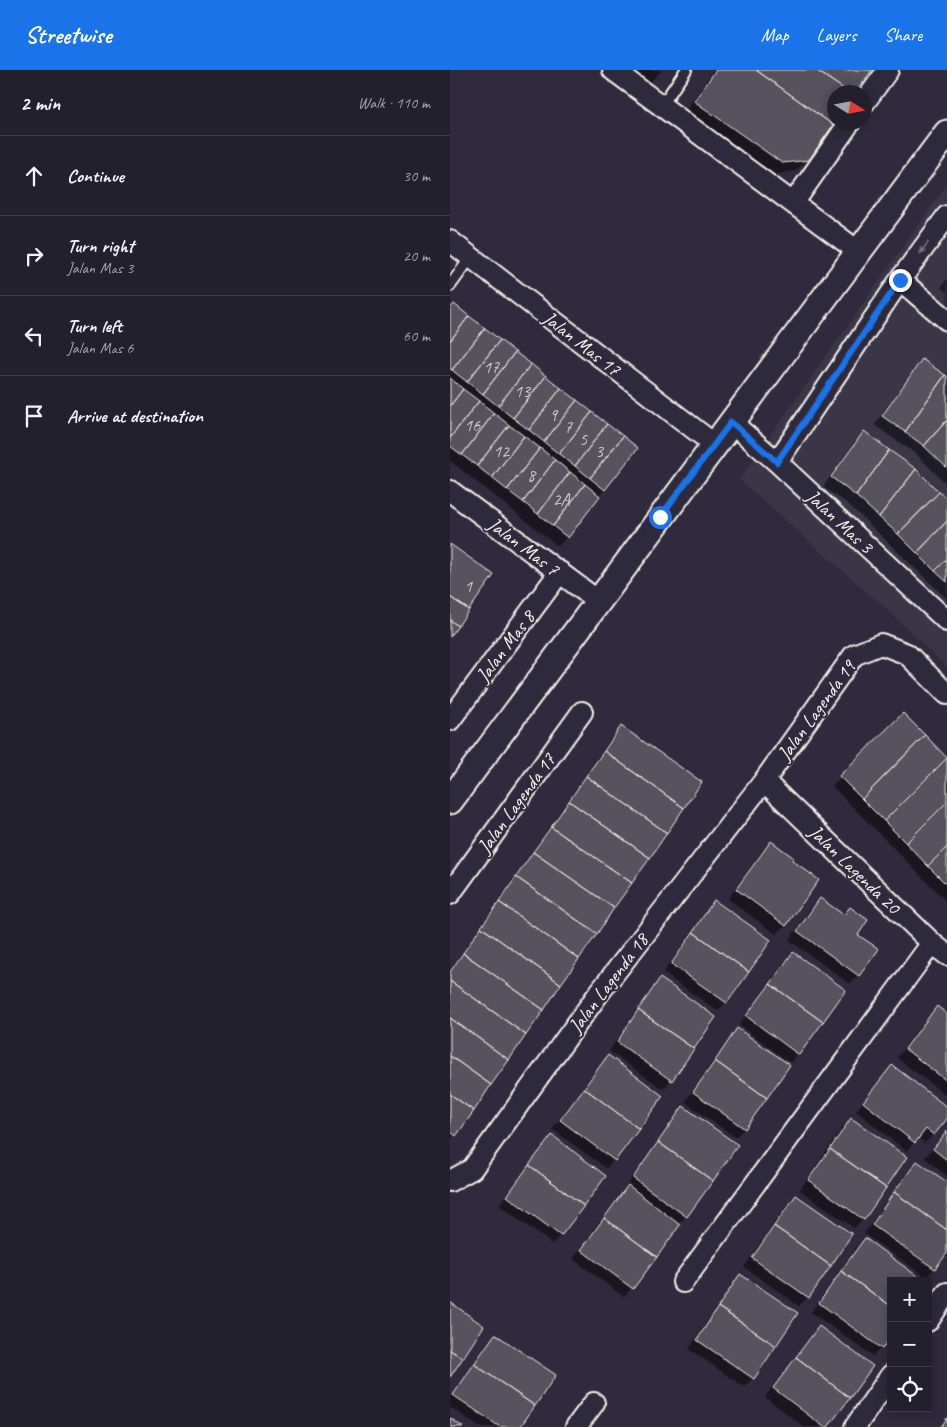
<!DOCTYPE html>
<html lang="en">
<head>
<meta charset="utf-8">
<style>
  :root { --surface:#23202e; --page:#2b2836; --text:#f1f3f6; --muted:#a3a3aa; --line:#403e4a; --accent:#1a73e8 }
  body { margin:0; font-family:Caveat,sans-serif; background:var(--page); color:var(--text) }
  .controls { position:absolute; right:15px; bottom:15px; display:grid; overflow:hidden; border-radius:0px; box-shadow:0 2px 12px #0003 }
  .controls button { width:45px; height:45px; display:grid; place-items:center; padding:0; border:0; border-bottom:1px solid var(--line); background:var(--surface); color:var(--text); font:25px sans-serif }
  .compass { position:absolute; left:377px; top:15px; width:45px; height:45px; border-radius:50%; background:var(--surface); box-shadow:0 2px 12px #0003; rotate:101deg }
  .stop { position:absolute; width:15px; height:15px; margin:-11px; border:4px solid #1a73e8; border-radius:50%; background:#fff }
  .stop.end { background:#1a73e8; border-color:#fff; box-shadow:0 1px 5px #0008 }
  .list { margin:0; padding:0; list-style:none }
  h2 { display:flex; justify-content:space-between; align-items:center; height:65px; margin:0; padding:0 20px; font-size:21px }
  h2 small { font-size:16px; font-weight:400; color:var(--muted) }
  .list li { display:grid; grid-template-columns:32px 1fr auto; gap:15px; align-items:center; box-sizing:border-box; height:80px; padding:0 20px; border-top:1px solid var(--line) }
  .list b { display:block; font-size:19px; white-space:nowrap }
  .list p { margin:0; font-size:16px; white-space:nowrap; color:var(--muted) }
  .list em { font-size:16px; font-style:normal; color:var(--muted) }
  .icon { flex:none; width:28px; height:28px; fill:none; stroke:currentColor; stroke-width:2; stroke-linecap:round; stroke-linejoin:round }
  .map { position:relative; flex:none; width:497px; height:1357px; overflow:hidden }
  header { display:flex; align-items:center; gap:30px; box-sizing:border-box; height:70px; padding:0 25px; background:var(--accent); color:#fff }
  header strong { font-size:24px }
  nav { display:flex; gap:28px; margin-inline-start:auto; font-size:18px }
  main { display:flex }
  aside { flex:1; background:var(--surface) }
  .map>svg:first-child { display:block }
</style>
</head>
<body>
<header>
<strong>Streetwise</strong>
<nav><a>Map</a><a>Layers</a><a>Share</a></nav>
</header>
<main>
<aside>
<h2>2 min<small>Walk · 110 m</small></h2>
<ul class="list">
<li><svg class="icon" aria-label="ahead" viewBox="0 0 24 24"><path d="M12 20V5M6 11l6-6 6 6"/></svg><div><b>Continue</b></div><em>30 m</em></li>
<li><svg class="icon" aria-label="right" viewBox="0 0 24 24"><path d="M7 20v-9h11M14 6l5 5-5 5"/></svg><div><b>Turn right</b><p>Jalan Mas 3</p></div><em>20 m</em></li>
<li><svg class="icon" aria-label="left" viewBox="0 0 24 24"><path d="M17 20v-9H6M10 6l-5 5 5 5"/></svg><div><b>Turn left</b><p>Jalan Mas 6</p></div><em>60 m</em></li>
<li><svg class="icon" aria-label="arrive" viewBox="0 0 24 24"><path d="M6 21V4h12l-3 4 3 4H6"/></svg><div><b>Arrive at destination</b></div></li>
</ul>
</aside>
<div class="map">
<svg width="497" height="1357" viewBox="0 0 497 1357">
  <rect width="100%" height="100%" fill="#2f2a3d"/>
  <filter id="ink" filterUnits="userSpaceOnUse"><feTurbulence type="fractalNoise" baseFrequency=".02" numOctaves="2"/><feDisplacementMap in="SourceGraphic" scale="10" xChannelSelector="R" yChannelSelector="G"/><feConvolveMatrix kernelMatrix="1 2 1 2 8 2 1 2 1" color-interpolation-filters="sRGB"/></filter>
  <g filter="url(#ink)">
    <path fill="#3b3647" d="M 497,114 L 497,598 L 440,542 L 289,410 Z"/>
    <path fill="#0007" d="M 177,0 L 212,0 L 198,14 Z
      M 264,0 L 420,0 L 404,22 L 384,22 L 384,51 L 358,89 L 345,101 L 320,105 L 233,44 Z
      M 497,209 L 497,222 L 491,218 Z
      M 0,240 L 186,378 L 117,467 L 108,476 L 0,391 Z
      M 472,290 L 497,308 L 497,415 L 466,384 L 424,355 L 464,299 Z
      M 414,363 L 497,431 L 497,529 L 398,434 L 373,417 L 405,371 Z
      M 453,645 L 497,689 L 497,832 L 382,716 Z
      M 172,657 L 5,1065 L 0,1070 L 0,900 L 163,666 Z
      M 321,772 L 341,790 L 368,810 L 335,856 L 326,864 L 278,829 L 312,781 Z
      M 370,830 L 392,846 L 400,839 L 406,865 L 408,905 L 400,914 L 339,870 L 361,838 Z
      M 264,832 L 276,932 L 268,941 L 213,903 L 256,841 Z
      M 343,884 L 348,984 L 340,993 L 289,955 L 334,892 Z
      M 211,910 L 221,1010 L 213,1019 L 159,981 L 202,918 Z
      M 487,938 L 497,946 L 497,1026 L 447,988 L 478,947 Z
      M 288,960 L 338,996 L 294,1059 L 285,1067 L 235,1032 L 279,969 Z
      M 158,987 L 164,1090 L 156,1098 L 102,1059 L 150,996 Z
      M 442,996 L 497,1038 L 497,1047 L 483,1065 L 475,1073 L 468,1068 L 456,1081 L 406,1041 L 433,1005 Z
      M 233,1038 L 236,1146 L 228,1154 L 182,1218 L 174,1227 L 123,1189 L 169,1126 L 177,1119 L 175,1118 L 225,1047 Z
      M 401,1049 L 413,1149 L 404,1158 L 350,1120 L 392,1058 Z
      M 497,1060 L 497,1106 L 475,1088 Z
      M 103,1066 L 155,1106 L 110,1166 L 102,1174 L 49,1135 L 94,1075 Z
      M 467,1092 L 497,1113 L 497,1181 L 485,1199 L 476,1207 L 414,1164 L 458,1101 Z
      M 346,1126 L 358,1227 L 349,1236 L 294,1197 L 337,1135 Z
      M 415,1170 L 441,1211 L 431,1278 L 423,1286 L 361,1242 L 406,1178 Z
      M 291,1206 L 303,1308 L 294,1317 L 239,1279 L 282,1215 Z
      M 370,1257 L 376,1357 L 354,1357 L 315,1327 L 361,1266 Z
      M 46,1265 L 68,1357 L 29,1357 L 0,1337 L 0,1328 L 37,1274 Z"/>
    <path fill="#56525f" stroke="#f4f1e8" d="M 266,0 L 306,0 L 383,55 L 359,90 L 332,93 L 244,31 Z
      M 306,0 L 366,0 L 398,22 L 384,22 L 385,52 L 383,55 Z
      M 366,0 L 422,0 L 406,22 L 398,22 Z
      M 4,234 L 19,246 L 0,271 L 0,239 Z
      M 19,246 L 35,258 L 2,300 L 0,299 L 0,271 Z
      M 35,258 L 50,270 L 17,312 L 2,300 Z
      M 50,270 L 65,282 L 33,324 L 17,312 Z
      M 65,282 L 81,294 L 48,336 L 33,324 Z
      M 472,289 L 495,305 L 455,362 L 432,346 Z
      M 81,294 L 96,306 L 63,348 L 48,336 Z
      M 495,305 L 497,306 L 497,350 L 474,376 L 455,362 Z
      M 96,306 L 111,318 L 79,360 L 63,348 Z
      M 0,308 L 13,319 L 0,336 Z
      M 111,318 L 127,330 L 94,372 L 79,360 Z
      M 13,319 L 29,331 L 0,368 L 0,336 Z
      M 127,330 L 142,342 L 109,384 L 94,372 Z
      M 29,331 L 44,343 L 12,385 L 0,376 L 0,368 Z
      M 142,342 L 157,354 L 125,396 L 109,384 Z
      M 44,343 L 59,355 L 27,396 L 12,385 Z
      M 497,350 L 497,397 L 496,397 L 474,376 Z
      M 157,354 L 173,366 L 140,408 L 125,396 Z
      M 59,355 L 74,366 L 42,408 L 27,396 Z
      M 414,361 L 439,380 L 406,426 L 381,407 Z
      M 74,366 L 90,378 L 57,420 L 42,408 Z
      M 173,366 L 188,378 L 155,420 L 140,408 Z
      M 90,378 L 105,390 L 73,432 L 57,420 Z
      M 439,380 L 466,399 L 429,447 L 406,426 Z
      M 105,390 L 120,402 L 88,444 L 73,432 Z
      M 466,399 L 489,422 L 448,464 L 429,447 Z
      M 120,402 L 135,414 L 103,456 L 88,444 Z
      M 135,414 L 150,426 L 118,468 L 103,456 Z
      M 489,422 L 497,429 L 497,451 L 467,483 L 448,464 Z
      M 497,451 L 497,489 L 485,501 L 467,483 Z
      M 0,474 L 44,505 L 19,540 L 0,527 Z
      M 497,489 L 497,512 L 485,501 Z
      M 0,527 L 19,540 L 8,556 L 0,550 Z
      M 0,550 L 8,556 L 0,567 Z
      M 453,643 L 475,665 L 412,729 L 389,706 Z
      M 171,656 L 252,712 L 234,738 L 154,681 Z
      M 475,665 L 497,688 L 434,751 L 412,729 Z
      M 154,681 L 234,738 L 217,763 L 136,706 Z
      M 497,688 L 497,732 L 456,773 L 434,751 Z
      M 136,706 L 217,763 L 200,788 L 119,731 Z
      M 119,731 L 200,788 L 182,813 L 101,757 Z
      M 497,732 L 497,777 L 478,796 L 456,773 Z
      M 101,757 L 182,813 L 164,838 L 83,782 Z
      M 321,771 L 344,788 L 342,790 L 369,810 L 336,856 L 286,819 Z
      M 497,777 L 497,815 L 478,796 Z
      M 83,782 L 164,838 L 147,864 L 66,807 Z
      M 66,807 L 147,864 L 129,889 L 49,832 Z
      M 370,828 L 394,845 L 400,837 L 418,850 L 408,865 L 429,879 L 409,906 L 347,861 Z
      M 264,830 L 321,870 L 299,902 L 243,862 Z
      M 49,832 L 129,889 L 111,914 L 31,857 Z
      M 31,857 L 111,914 L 94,940 L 13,883 Z
      M 243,862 L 299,902 L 277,933 L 221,894 Z
      M 343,882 L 396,920 L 373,952 L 320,914 Z
      M 13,883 L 94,940 L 76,965 L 0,911 L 0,902 Z
      M 210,908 L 266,947 L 244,979 L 188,940 Z
      M 0,911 L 76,965 L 59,990 L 0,948 Z
      M 320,914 L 373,952 L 349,985 L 296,946 Z
      M 487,936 L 497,944 L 497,1011 L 455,979 Z
      M 188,940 L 244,979 L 222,1011 L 167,972 Z
      M 0,948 L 59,990 L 41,1015 L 0,986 Z
      M 287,958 L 340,995 L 317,1028 L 265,991 Z
      M 158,985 L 213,1026 L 189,1059 L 134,1018 Z
      M 0,986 L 41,1015 L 24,1041 L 0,1024 Z
      M 265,991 L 317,1028 L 295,1059 L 243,1022 Z
      M 442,995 L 497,1037 L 497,1049 L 484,1065 L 476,1059 L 465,1073 L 413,1032 Z
      M 134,1018 L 189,1059 L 165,1091 L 110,1050 Z
      M 0,1024 L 24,1041 L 6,1066 L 0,1061 Z
      M 233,1036 L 288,1075 L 263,1111 L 208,1072 Z
      M 401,1048 L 457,1087 L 436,1118 L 380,1079 Z
      M 497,1061 L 497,1090 L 483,1079 Z
      M 102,1065 L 156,1106 L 134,1136 L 79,1095 Z
      M 208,1072 L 263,1111 L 237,1147 L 183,1108 Z
      M 380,1079 L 436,1118 L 414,1150 L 358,1110 Z
      M 467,1091 L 497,1112 L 497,1160 L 444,1122 Z
      M 79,1095 L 134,1136 L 111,1166 L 57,1126 Z
      M 178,1115 L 230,1155 L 207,1187 L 154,1148 Z
      M 444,1122 L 497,1160 L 497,1183 L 485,1199 L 422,1155 Z
      M 346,1125 L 402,1164 L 381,1196 L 324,1156 Z
      M 154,1148 L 207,1187 L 183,1219 L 131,1180 Z
      M 324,1156 L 381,1196 L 359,1228 L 302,1188 Z
      M 415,1168 L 474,1211 L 441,1211 L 441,1236 L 391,1201 Z
      M 391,1201 L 441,1236 L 441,1267 L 432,1279 L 369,1233 Z
      M 290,1204 L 348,1243 L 326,1276 L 268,1237 Z
      M 0,1232 L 34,1256 L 13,1288 L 0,1280 Z
      M 268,1237 L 326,1276 L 304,1309 L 247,1270 Z
      M 369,1256 L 423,1296 L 400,1328 L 346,1287 Z
      M 45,1264 L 106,1305 L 85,1336 L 24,1294 Z
      M 0,1280 L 13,1288 L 0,1307 Z
      M 346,1287 L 400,1328 L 378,1357 L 374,1357 L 323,1318 Z
      M 24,1294 L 85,1336 L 70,1357 L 50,1357 L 3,1325 Z
      M 0,1348 L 13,1357 L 0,1357 Z
      M 497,1348 L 497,1357 L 491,1357 Z"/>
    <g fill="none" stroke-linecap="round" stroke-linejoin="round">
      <defs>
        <path id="service" d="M 212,35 L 236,0
          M 0,216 L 21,187"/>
        <path id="minor" d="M 163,0 L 409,182
          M 414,33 L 438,0
          M 344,132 L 400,52
          M 0,171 L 265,375
          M 450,210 L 497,250
          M 281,352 L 327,392 L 497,551
          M 327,392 L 450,210 L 497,146
          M 0,421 L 148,531
          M 0,650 L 110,502
          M 314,711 L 482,873 L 497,885
          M 0,824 L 132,642
          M 0,1111 L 22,1099 L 149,923 L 314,711 L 404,585 L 431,574 L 457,584 L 497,624
          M 233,1212 L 482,873
          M 478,1251 L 497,1223
          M 126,1357 L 144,1333
          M 405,1357 L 441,1305"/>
        <path id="tertiary" d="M 0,731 L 497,63"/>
      </defs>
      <use href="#service" stroke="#f4f1e8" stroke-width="14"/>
      <use href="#minor" stroke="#f4f1e8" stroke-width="24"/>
      <use href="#tertiary" stroke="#f4f1e8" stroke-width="29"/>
      <use href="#service" stroke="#2f2a3d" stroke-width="10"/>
      <use href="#minor" stroke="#2f2a3d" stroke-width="20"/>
      <use href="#tertiary" stroke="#2f2a3d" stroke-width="25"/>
    </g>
    <defs><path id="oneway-solid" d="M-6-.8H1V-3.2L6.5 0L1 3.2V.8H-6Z" transform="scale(1.25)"/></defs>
    <use fill="#747079" href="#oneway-solid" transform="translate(474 178) rotate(126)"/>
  </g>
  <g fill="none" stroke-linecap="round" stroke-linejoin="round" filter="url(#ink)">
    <path stroke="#1a73e8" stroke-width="6" d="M 210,447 L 281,352 L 327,392 L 450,210"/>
  </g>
  <g text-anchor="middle" stroke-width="4" stroke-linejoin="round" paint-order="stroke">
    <g font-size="18" fill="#ccc9c6">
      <text x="41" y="303">17</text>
      <text x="72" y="327">13</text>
      <text x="103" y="351">9</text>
      <text x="22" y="361">16</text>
      <text x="118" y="363">7</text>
      <text x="133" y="375">5</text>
      <text x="51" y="387">12</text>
      <text x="149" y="387">3</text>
      <text x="81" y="411">8</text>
      <text x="111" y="435">2A</text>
      <text x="18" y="522">1</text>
    </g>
    <g font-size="20" fill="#f4f1e8" stroke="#2f2a3d">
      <text transform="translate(132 273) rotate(38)" y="7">Jalan Mas 17</text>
      <text transform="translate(390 451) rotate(43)" y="7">Jalan Mas 3</text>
      <text transform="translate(74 476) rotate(37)" y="7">Jalan Mas 7</text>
      <text transform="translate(55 576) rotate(-53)" y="7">Jalan Mas 8</text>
      <text transform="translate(366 640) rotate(-54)" y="7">Jalan Lagenda 19</text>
      <text transform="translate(66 733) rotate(-54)" y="7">Jalan Lagenda 17</text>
      <text transform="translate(405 799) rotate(44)" y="7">Jalan Lagenda 20</text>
      <text transform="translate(158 913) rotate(-53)" y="7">Jalan Lagenda 18</text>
    </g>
  </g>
</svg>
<div class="controls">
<button>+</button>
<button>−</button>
<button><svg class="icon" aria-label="locate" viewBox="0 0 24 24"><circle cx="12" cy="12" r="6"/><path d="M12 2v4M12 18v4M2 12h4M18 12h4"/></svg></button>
</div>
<svg class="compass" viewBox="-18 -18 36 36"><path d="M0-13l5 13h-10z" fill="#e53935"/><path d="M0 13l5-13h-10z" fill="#a3a3aa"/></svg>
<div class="stop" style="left:210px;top:447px"></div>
<div class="stop end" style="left:450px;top:210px"></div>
</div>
</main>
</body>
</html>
